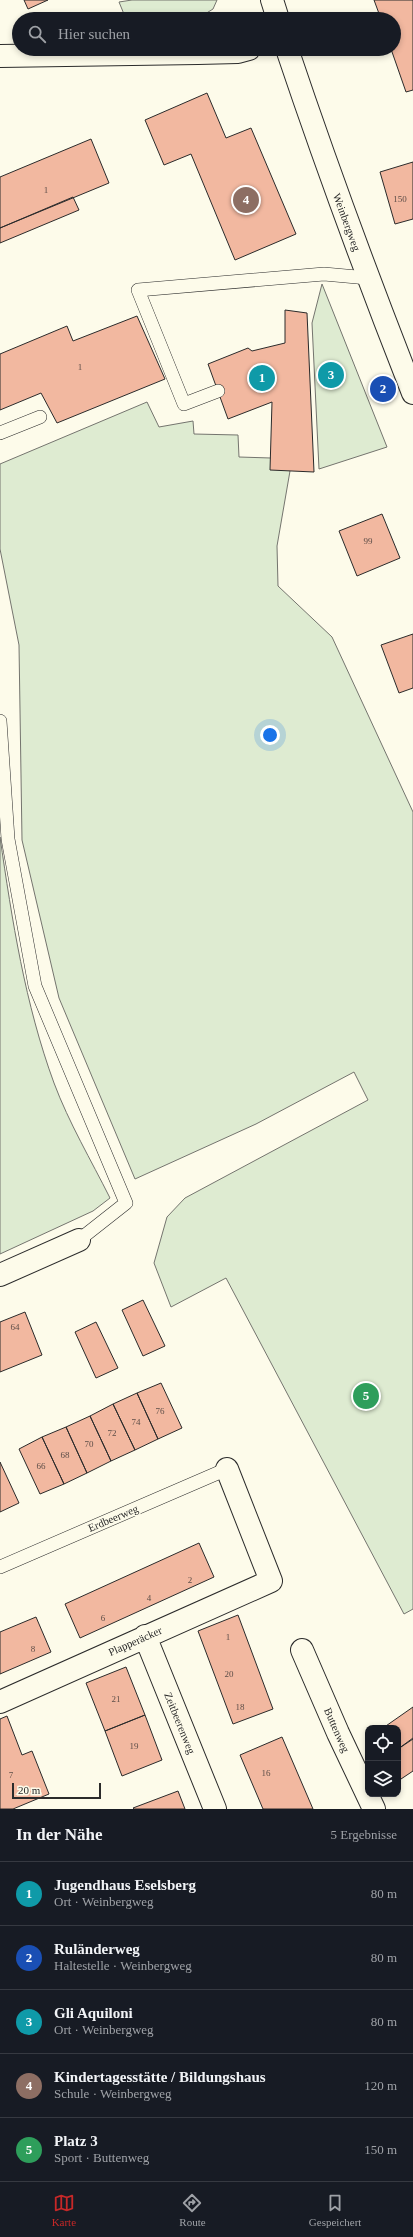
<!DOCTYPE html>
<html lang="de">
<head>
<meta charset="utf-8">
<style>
  :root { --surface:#171b24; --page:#242831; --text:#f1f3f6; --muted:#9ea1a6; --line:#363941; --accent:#c62828 }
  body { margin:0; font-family:Georgia,serif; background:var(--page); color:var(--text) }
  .controls { position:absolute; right:12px; bottom:12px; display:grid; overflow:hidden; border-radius:8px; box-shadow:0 2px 6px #0003 }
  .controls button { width:36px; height:36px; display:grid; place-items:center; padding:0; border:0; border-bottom:1px solid var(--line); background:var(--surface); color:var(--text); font:20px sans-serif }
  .scale { position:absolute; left:12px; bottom:10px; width:89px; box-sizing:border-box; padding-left:4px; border:2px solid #2b2b2b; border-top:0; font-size:11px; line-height:14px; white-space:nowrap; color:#2b2b2b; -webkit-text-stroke:3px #fdfbea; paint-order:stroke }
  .you { position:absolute; left:270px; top:735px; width:14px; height:14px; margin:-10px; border:3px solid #fff; border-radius:50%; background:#1a73e8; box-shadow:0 0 0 6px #1a73e833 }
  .badge { display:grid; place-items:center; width:26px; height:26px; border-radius:50%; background:var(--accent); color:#fff; font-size:13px; font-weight:700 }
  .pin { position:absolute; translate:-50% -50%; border:2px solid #fff; box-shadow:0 1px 4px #0006 }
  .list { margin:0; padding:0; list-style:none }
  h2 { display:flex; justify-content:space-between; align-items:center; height:52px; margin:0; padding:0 16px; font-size:17px }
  h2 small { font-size:13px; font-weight:400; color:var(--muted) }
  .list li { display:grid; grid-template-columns:26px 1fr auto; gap:12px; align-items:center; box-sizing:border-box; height:64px; padding:0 16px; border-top:1px solid var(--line) }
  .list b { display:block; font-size:15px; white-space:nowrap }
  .list p { margin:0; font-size:13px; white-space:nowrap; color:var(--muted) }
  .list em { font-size:13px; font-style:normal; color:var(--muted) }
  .icon { flex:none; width:22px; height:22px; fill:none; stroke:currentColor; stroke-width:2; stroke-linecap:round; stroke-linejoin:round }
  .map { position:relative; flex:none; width:413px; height:1809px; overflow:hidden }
  .search { position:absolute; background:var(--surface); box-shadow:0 2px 6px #0003; left:12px; right:12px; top:12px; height:44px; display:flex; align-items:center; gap:10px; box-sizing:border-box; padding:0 14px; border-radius:22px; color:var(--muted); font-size:15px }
  .sheet { height:372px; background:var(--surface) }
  nav { display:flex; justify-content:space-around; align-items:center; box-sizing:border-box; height:56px; border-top:1px solid var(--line); background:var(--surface); font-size:11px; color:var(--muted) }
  nav a { display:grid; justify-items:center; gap:2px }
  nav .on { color:var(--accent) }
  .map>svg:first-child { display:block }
</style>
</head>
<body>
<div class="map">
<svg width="413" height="1809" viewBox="0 0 413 1809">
  <rect width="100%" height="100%" fill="#fdfbea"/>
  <path fill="#deebd1" stroke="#74746e" d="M 132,0 L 217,0 L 213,9 L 197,19 L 126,19 L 119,2 Z
    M 322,284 L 387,447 L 319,469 L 312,323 Z
    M 147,402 L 159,427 L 193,421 L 194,434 L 238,435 L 239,457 L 271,458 L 290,471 L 277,546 L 278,586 L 332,637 L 413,812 L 413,1609 L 404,1614 L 226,1278 L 171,1307 L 154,1263 L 167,1217 L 185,1198 L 368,1100 L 354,1072 L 256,1124 L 135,1179 L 59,998 L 22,840 L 19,645 L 0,549 L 0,464 Z
    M 0,837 C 12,920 25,1004 54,1083 C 69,1123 91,1160 110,1198 L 93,1211 L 0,1254 Z"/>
  <path fill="#f2b8a0" stroke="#2b2b2b" d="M 24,0 L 48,0 L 28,9 Z
    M 374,0 L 413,0 L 413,90 L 406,92 L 391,49 L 394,49 L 394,19 L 381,19 Z
    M 207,93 L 226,138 L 251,128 L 296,234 L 235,260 L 191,154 L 164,165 L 145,120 Z
    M 91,139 L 109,183 L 0,228 L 0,177 Z
    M 413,162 L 413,219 L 395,224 L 380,172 Z
    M 73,197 L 79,210 L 0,243 L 0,228 Z
    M 285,310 L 307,313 L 314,472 L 270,470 L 272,402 L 228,419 L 208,364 L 248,348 L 252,351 L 285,343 Z
    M 137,316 L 165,379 L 57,423 L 41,393 L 0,410 L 0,354 L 67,326 L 73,341 Z
    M 382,514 L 400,558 L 357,576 L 339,531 Z
    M 413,634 L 413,688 L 399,693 L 381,645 Z
    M 143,1300 L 165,1346 L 143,1356 L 122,1310 Z
    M 25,1312 L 42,1355 L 0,1372 L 0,1322 Z
    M 96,1322 L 118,1368 L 96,1378 L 75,1332 Z
    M 161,1383 L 182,1428 L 158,1439 L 137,1393 Z
    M 137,1393 L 158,1439 L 135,1450 L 113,1404 Z
    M 113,1404 L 135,1450 L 111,1461 L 90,1416 Z
    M 90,1416 L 111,1461 L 87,1473 L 66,1427 Z
    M 66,1427 L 87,1473 L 64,1484 L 42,1437 Z
    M 42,1437 L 64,1484 L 40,1494 L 19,1449 Z
    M 0,1462 L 19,1503 L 0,1512 Z
    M 199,1543 L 214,1577 L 80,1638 L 65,1604 Z
    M 238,1615 L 273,1709 L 233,1724 L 198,1631 Z
    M 36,1617 L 51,1652 L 0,1674 L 0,1632 Z
    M 126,1667 L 145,1715 L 105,1731 L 86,1683 Z
    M 413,1707 L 413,1738 L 398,1749 L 398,1728 L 383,1728 Z
    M 145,1715 L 162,1760 L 122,1776 L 105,1731 Z
    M 7,1716 L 22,1755 L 32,1751 L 49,1794 L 13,1809 L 0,1809 L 0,1719 Z
    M 282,1737 L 313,1809 L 263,1809 L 240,1755 Z
    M 413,1739 L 413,1771 L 398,1781 L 398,1749 Z
    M 178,1791 L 185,1809 L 134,1809 L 133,1808 Z"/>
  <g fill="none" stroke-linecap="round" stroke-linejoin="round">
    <defs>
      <path id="lane" d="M 218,391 L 184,404 L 138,290 L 324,274 L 368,278
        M 0,433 L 40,417
        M 0,721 L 8,839 L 35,986 L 126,1203 L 79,1240
        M 0,1567 L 227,1469"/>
      <path id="street" d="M 0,56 L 198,53 L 238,52 L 249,49
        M 0,1275 L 79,1240
        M 145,1636 L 215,1809
        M 302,1650 L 338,1733 L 374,1809
        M 0,1702 L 271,1581 L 227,1469"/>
      <path id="secondary" d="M 272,0 L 278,19
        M 287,49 C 326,165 368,279 413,393"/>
    </defs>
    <use href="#lane" stroke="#2b2b2b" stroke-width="14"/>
    <use href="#street" stroke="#2b2b2b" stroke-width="24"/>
    <use href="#secondary" stroke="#2b2b2b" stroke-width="24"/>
    <use href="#lane" stroke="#fdfbea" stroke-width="13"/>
    <use href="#street" stroke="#fdfbea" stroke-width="22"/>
    <use href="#secondary" stroke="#fdfbea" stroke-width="22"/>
  </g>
  <g text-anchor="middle" stroke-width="3" stroke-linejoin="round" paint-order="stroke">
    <g font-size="9" fill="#5d4e48">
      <text x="46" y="193">1</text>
      <text x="400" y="202">150</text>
      <text x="80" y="370">1</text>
      <text x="368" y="544">99</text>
      <text x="15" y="1330">64</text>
      <text x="160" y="1414">76</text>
      <text x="136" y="1425">74</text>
      <text x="112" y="1436">72</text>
      <text x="89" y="1447">70</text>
      <text x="65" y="1458">68</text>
      <text x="41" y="1469">66</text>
      <text x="190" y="1583">2</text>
      <text x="149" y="1601">4</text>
      <text x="103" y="1621">6</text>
      <text x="228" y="1640">1</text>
      <text x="33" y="1652">8</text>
      <text x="229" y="1677">20</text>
      <text x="116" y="1702">21</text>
      <text x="240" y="1710">18</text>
      <text x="134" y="1749">19</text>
      <text x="266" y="1776">16</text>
      <text x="11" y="1778">7</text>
    </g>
    <g font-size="11" fill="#2b2b2b" stroke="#fdfbea">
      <text transform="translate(347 222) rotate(70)" y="4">Weinbergweg</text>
      <text transform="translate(113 1518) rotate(-23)" y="4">Erdbeerweg</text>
      <text transform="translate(135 1641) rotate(-24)" y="4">Plapperäcker</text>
      <text transform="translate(180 1723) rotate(68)" y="4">Zeitbeerenweg</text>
      <text transform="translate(337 1730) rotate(66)" y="4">Buttenweg</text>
    </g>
  </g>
</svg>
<div class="controls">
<button><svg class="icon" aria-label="locate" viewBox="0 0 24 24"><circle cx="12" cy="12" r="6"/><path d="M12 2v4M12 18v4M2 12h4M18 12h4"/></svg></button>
<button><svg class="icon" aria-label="layers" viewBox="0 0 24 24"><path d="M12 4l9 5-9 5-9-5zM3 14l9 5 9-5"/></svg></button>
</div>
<div class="scale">20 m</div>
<div class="you"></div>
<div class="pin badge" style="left:262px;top:378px;background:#0f9aa8">1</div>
<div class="pin badge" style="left:383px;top:389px;background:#1a4fb4">2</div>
<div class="pin badge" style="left:331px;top:375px;background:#0f9aa8">3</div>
<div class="pin badge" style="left:246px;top:200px;background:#8d6e63">4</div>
<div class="pin badge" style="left:366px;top:1396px;background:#2e9e5b">5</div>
<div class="search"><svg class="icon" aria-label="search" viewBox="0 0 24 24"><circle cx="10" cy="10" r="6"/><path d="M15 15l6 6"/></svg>Hier suchen</div>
</div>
<section class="sheet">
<h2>In der Nähe<small>5 Ergebnisse</small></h2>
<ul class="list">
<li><span class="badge" style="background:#0f9aa8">1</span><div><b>Jugendhaus Eselsberg</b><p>Ort · Weinbergweg</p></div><em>80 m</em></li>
<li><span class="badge" style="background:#1a4fb4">2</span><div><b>Ruländerweg</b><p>Haltestelle · Weinbergweg</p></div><em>80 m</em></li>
<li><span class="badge" style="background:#0f9aa8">3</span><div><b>Gli Aquiloni</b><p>Ort · Weinbergweg</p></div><em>80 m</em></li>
<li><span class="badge" style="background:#8d6e63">4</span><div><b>Kindertagesstätte / Bildungshaus</b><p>Schule · Weinbergweg</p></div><em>120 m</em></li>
<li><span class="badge" style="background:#2e9e5b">5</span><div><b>Platz 3</b><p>Sport · Buttenweg</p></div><em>150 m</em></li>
</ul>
</section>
<nav>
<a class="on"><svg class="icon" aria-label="map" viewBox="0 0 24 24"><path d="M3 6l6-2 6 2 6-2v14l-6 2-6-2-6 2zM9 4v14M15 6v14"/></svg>Karte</a>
<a><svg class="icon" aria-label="directions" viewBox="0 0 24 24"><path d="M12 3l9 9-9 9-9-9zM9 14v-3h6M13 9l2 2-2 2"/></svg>Route</a>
<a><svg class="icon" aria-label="saved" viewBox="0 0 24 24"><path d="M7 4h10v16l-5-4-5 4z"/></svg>Gespeichert</a>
</nav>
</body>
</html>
